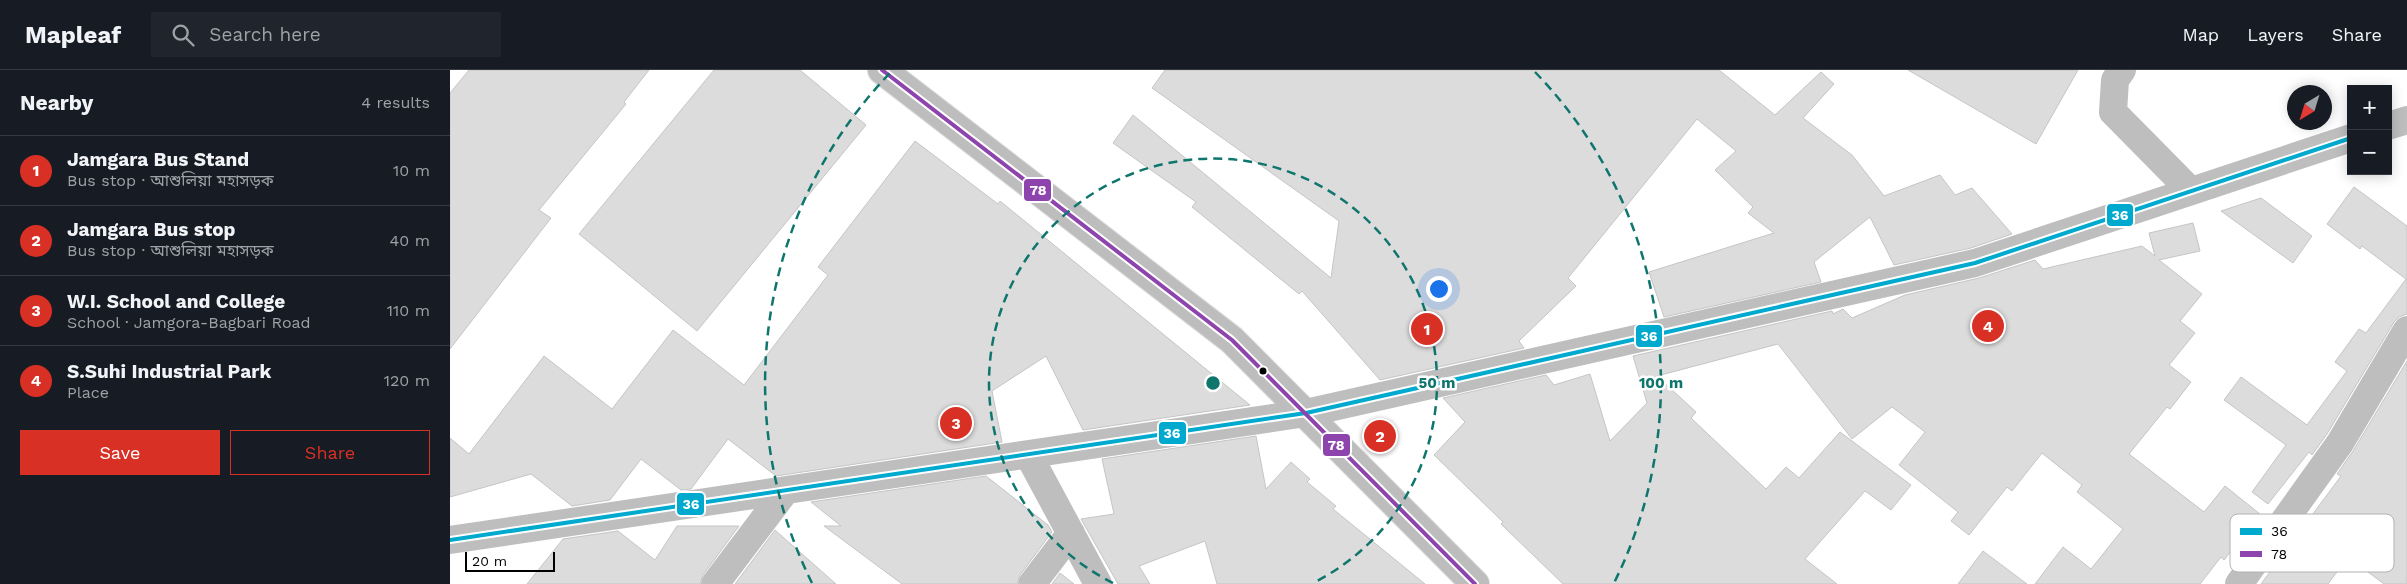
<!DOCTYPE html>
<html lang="en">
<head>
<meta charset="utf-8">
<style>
  :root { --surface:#171b24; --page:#20242c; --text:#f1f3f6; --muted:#9ea1a6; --line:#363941; --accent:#d93025 }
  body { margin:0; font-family:"Work Sans","Noto Sans Bengali",sans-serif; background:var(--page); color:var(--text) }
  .controls { position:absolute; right:15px; top:15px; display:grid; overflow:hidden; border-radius:0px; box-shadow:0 2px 12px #0003 }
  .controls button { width:45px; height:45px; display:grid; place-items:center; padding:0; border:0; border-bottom:1px solid var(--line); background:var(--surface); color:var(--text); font:25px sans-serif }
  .compass { position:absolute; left:1837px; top:15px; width:45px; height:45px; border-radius:50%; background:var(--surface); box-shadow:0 2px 12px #0003; rotate:218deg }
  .scale { position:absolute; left:15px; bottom:12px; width:90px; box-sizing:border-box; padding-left:5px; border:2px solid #000; border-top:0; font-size:14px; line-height:18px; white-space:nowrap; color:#000; -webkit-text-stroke:4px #fff; paint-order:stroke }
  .you { position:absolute; left:988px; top:218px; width:18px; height:18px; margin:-12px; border:4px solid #fff; border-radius:50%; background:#1a73e8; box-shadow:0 0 0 8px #1a73e833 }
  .badge { display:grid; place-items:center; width:32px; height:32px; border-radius:50%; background:var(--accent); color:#fff; font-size:16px; font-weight:700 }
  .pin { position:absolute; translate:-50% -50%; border:2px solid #fff; box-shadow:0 1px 5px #0006 }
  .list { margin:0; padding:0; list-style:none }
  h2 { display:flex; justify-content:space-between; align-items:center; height:65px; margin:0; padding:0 20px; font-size:21px }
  h2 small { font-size:16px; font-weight:400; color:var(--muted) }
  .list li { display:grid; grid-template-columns:32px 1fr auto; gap:15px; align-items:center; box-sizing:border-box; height:70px; padding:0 20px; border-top:1px solid var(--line) }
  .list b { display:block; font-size:19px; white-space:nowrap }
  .list p { margin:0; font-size:16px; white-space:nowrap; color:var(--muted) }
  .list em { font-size:16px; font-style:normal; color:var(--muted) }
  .actions { display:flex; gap:10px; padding:15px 20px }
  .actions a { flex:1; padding:11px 0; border:1px solid var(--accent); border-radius:0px; text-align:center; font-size:18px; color:var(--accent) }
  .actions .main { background:var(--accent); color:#fff }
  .icon { flex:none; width:28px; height:28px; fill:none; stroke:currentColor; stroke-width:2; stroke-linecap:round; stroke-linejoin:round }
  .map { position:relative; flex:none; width:1957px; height:514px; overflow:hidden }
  header { display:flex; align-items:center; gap:30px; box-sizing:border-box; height:70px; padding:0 25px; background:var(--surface); border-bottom:1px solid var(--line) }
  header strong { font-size:24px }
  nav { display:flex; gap:28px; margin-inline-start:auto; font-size:18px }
  .search { width:350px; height:45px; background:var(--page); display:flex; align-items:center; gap:12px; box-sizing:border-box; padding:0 18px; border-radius:0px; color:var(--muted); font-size:19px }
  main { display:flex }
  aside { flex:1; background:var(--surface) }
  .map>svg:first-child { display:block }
</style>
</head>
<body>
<header>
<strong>Mapleaf</strong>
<div class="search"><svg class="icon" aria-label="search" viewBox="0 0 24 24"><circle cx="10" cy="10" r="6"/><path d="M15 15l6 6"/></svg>Search here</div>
<nav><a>Map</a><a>Layers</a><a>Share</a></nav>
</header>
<main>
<aside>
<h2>Nearby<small>4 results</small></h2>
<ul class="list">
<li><span class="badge">1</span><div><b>Jamgara Bus Stand</b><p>Bus stop · আশুলিয়া মহাসড়ক</p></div><em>10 m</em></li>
<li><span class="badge">2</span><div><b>Jamgara Bus stop</b><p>Bus stop · আশুলিয়া মহাসড়ক</p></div><em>40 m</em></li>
<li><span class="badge">3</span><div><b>W.I. School and College</b><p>School · Jamgora-Bagbari Road</p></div><em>110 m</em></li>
<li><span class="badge">4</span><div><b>S.Suhi Industrial Park</b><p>Place</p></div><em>120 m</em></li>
</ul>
<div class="actions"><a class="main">Save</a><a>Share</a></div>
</aside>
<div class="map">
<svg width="1957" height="514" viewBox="0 0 1957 514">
  <rect width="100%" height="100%" fill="#fff"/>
  <path fill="#dcdcdc" stroke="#c5c5c5" d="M 19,0 L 199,0 L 174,32 L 176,34 L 89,140 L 101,148 L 0,279 L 0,23 Z
    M 264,0 L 350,0 L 416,55 L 247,261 L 129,164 Z
    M 715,0 L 1269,0 L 1325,45 L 1371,2 L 1384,14 L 1353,48 L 1402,85 L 1434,126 L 1490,105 L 1505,125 L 1522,118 L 1562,164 L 1521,178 L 1444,195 L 1420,147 L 1364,192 L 1371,212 L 1214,247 L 1199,202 L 1324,163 L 1298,143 L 1303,137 L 1265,100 L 1286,81 L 1247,49 L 1118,208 L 1126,216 L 1069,271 L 1074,278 L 930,310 L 852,221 L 849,224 L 742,137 L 746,132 L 663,73 L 683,45 L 881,208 L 889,151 L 702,18 Z
    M 1458,0 L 1628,0 L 1586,74 Z
    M 465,71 L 548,134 L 550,131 L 800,335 L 633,360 L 596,286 L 542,321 L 552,372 L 326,406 L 278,369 L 241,419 L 231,420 L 191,389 L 160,430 L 122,436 L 81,404 L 0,427 L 0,368 L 19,384 L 94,286 L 162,339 L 223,260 L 294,315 L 378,205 L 368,197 Z
    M 1904,117 L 1957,156 L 1957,244 L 1949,247 L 1944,252 L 1877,364 L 1862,385 L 1859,382 L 1818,434 L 1802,422 L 1836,375 L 1774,330 L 1791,307 L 1857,355 L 1897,301 L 1885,292 L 1909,259 L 1916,263 L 1956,209 L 1912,176 L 1910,179 L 1877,154 Z
    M 1811,128 L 1862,166 L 1843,193 L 1771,141 Z
    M 1743,153 L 1750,181 L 1709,190 L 1752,224 L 1730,251 L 1745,263 L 1719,295 L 1741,312 L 1720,339 L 1717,337 L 1679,384 L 1754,442 L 1775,416 L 1810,444 L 1774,490 L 1771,487 L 1750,514 L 1585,514 L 1613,477 L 1641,499 L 1673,459 L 1627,422 L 1632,415 L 1592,383 L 1562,421 L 1557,417 L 1519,465 L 1501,451 L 1508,442 L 1449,395 L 1475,362 L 1442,337 L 1402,369 L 1328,274 L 1207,306 L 1246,342 L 1241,348 L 1316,419 L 1336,397 L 1349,408 L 1390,362 L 1461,415 L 1441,440 L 1415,421 L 1355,489 L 1387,514 L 1113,514 L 1051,454 L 1053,452 L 984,385 L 1015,352 L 993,328 L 1096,305 L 1104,315 L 1140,304 L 1160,371 L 1197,333 L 1183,286 L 1382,241 L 1383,244 L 1393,239 L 1402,248 L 1455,225 L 1529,208 L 1585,190 L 1593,199 L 1692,176 L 1705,186 L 1699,163 Z
    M 1957,291 L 1957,514 L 1934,514 L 1898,487 L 1878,514 L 1811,514 L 1891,406 L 1887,404 L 1903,381 Z
    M 806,366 L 816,419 L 841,392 L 860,409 L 857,412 L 886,436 L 883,439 L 975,514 L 767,514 L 755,471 L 689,496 L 700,514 L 668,514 L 631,449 L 664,444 L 652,389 Z
    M 536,406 L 598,455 L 602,462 L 570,505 L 567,514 L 452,514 L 374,456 L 391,456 L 361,432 Z
    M 227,456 L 289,456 L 253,505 L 250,514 L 77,514 L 113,469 L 168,461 L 205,490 Z
    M 325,460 L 386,514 L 285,514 Z
    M 1533,481 L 1577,514 L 1508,514 Z
    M 610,503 L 624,514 L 602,514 Z"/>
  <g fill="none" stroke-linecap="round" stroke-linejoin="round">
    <defs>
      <path id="highway" d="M 432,0 L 782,270 L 1025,514"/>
    </defs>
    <use href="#highway" stroke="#dbdbdb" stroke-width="30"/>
    <path stroke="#bebebe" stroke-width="28" d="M 1672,0 L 1665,10 L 1663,42 L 1741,121
      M 1938,56 L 1957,50
      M 578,384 L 648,514
      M 0,470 L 856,343 L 1525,193 L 1901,68
      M 265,514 L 336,420
      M 582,514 L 621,463
      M 1789,514 L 1890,373 L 1957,260"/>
    <use href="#highway" stroke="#bdbdbd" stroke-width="28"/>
    <defs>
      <path id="bus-1" d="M 0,470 L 856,343 L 1525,193 L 1901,68"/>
      <path id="bus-2" d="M 432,0 L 782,270 L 1025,514"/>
    </defs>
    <use href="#bus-1" stroke="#fff" stroke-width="8"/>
    <use href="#bus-2" stroke="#fff" stroke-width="8"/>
    <use href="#bus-1" stroke="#00a9ce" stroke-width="4"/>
    <use href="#bus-2" stroke="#8e44ad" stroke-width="4"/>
  </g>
  <g fill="none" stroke="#0f766e" stroke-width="2.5" stroke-dasharray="9 6">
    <path d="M663 513A224 224 0 1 1 863 513"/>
    <path d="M362 513A448 448 0 0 1 441 2M1085 2A448 448 0 0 1 1164 513"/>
  </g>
  <circle fill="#000" stroke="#fff" stroke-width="2" cx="813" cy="301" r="4.5"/>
  <rect x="1780" y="444" width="164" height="58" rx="8" fill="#fff" stroke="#b2b2b2" stroke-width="1"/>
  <rect x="1790" y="458" width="22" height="7" fill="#00a9ce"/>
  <rect x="1790" y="481" width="22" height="6" fill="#8e44ad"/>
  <g font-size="14" fill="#000">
    <text x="1821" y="466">36</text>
    <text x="1821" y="489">78</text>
  </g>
  <circle cx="763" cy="313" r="8" fill="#0f766e" stroke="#fff" stroke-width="2.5"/>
  <g font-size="15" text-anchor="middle" font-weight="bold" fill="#0f766e" stroke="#fff" stroke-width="5" stroke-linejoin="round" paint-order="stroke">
    <text x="987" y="318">50 m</text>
    <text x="1211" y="318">100 m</text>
  </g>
  <g stroke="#fff" stroke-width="2">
    <rect x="573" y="108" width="29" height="24" rx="5" fill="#8e44ad"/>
    <rect x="1656" y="133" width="28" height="24" rx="5" fill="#00a9ce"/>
    <rect x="1185" y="254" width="28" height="24" rx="5" fill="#00a9ce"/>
    <rect x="708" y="351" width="29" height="24" rx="5" fill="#00a9ce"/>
    <rect x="872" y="363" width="29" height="24" rx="5" fill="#8e44ad"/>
    <rect x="226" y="422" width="29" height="24" rx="5" fill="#00a9ce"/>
  </g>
  <g font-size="14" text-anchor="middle" font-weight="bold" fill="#fff">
    <text x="588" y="125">78</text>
    <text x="1670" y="150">36</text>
    <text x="1199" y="271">36</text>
    <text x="722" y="368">36</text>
    <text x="886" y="380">78</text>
    <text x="241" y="439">36</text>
  </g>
</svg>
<div class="controls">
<button>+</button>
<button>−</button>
</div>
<svg class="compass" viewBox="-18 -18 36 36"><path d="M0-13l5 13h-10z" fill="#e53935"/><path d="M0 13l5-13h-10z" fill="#9ea1a6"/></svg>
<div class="scale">20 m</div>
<div class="you"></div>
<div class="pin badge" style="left:977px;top:259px">1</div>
<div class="pin badge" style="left:930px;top:366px">2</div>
<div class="pin badge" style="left:506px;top:353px">3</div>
<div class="pin badge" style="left:1538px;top:256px">4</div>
</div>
</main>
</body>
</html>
